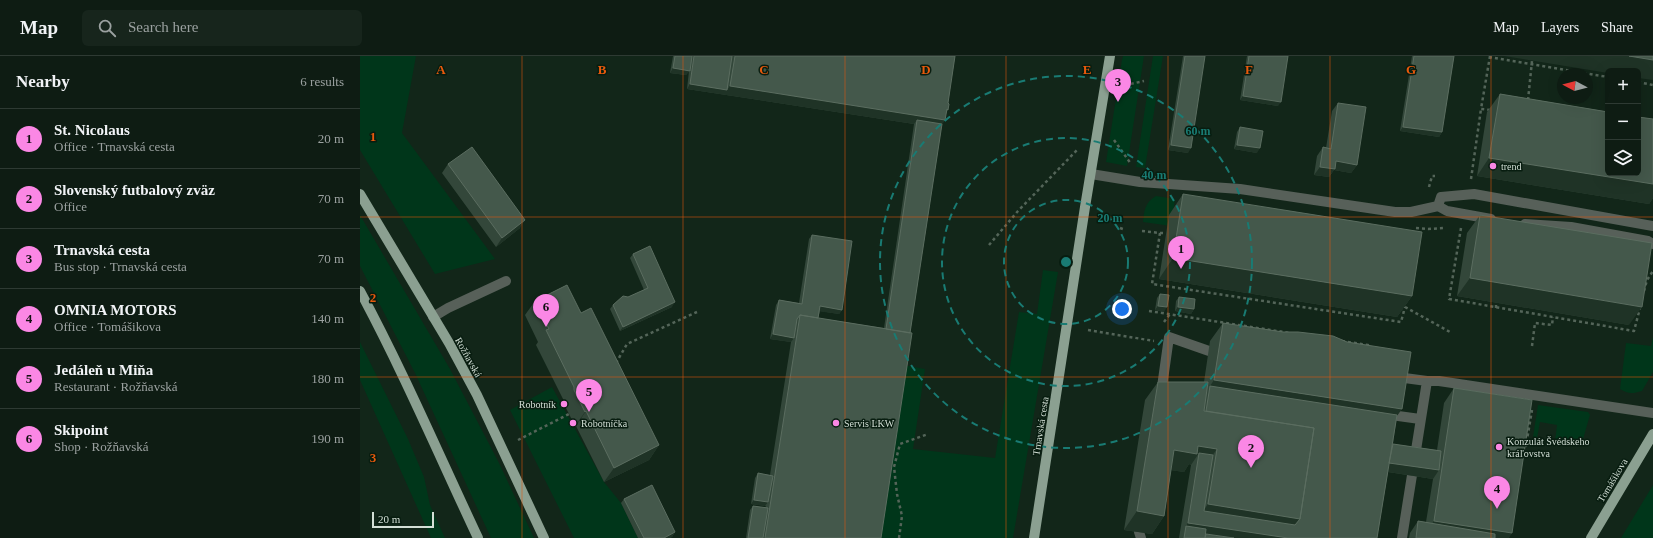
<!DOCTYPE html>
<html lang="en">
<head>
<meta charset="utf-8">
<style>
  :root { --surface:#0e1c13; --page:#17251c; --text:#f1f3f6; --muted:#9ba1a0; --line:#2e3a33; --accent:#fb87e5 }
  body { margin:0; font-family:"Times New Roman",serif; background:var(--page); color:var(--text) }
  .controls { position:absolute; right:12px; top:12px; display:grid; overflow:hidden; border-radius:6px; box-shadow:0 4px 16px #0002 }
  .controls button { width:36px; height:36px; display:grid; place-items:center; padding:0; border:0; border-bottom:1px solid var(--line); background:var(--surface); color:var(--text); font:20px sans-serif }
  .compass { position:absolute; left:1197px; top:12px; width:36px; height:36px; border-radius:50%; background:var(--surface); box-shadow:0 4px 16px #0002; rotate:277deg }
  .scale { position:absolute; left:12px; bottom:10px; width:62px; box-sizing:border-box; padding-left:4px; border:2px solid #d3dfd6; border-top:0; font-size:11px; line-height:14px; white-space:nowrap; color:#d3dfd6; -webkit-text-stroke:3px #081d10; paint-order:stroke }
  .you { position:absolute; left:762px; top:253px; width:14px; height:14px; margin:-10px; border:3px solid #fff; border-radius:50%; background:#1a73e8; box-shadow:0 0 0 6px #1a73e833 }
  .badge { display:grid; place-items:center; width:26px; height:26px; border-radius:50%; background:var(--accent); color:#111; font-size:13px; font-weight:700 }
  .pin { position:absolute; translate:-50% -33px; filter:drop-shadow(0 1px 2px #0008) }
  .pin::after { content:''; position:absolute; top:21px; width:14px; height:12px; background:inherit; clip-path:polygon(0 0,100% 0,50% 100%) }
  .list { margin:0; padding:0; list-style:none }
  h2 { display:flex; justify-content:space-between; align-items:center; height:52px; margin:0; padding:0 16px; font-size:17px }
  h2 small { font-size:13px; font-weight:400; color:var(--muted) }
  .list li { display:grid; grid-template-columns:26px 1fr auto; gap:12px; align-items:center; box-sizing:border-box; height:60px; padding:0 16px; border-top:1px solid var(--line) }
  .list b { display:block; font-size:15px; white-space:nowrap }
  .list p { margin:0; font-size:13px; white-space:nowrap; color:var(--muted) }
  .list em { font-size:13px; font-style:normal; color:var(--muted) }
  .icon { flex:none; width:22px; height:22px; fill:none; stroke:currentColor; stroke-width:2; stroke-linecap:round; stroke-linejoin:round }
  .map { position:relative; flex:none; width:1293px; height:482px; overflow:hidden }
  header { display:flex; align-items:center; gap:24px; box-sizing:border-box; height:56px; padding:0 20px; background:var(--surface); border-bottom:1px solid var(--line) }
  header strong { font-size:19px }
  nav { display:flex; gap:22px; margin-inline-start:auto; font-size:14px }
  .search { width:280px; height:36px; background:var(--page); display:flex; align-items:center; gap:10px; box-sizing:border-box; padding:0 14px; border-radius:6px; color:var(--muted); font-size:15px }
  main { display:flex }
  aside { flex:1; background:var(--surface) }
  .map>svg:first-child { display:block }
</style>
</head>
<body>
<header>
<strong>Map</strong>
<div class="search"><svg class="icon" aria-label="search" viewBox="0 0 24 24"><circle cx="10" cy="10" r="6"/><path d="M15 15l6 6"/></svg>Search here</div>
<nav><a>Map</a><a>Layers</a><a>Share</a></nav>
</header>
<main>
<aside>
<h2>Nearby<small>6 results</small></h2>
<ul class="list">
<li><span class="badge">1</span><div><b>St. Nicolaus</b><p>Office · Trnavská cesta</p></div><em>20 m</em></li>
<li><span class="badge">2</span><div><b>Slovenský futbalový zväz</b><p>Office</p></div><em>70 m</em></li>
<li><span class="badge">3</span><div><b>Trnavská cesta</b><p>Bus stop · Trnavská cesta</p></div><em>70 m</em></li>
<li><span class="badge">4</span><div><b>OMNIA MOTORS</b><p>Office · Tomášikova</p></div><em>140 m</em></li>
<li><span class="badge">5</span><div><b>Jedáleň u Miňa</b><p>Restaurant · Rožňavská</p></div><em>180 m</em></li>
<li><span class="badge">6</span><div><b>Skipoint</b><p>Shop · Rožňavská</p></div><em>190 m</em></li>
</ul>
</aside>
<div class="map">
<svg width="1293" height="482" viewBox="0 0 1293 482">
  <rect width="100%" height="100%" fill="#122619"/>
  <path fill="#00361a" d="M 0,0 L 56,0 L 42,77 L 135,203 L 75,218 L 72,213 L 0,94 Z
    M 763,0 L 784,0 L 767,110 L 746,106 L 762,4 Z
    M 793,0 L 803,0 L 785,112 L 776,111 Z
    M 796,140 L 815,143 L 811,170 L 783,166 C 784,155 785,146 796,140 Z
    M 0,159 L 90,313 L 139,407 L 174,482 L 131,482 L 55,317 L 0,210 Z
    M 683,214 L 698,216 L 653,482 L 516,482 L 543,309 L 565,313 L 553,393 L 635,402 L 659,256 L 677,258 Z
    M 1293,281 L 1293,316 L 1282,335 C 1272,338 1268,338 1260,333 L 1266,287 L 1291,290 Z
    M 0,286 L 48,383 L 64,421 L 70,449 L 85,482 L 71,482 L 0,324 Z
    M 192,331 L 244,426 L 261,447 L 278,482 L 214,482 L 150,354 Z
    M 1178,349 L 1228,356 L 1230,359 L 1221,390 L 1195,385 L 1197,369 L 1180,366 L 1177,382 L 1173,381 Z
    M 1293,429 L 1293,482 L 1261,482 Z"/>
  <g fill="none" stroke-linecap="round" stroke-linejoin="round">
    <path stroke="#546559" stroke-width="2.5" stroke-dasharray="3 3" stroke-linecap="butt" d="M 1130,0 L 1121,53 L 1131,54
      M 1129,1 L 1248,21
      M 1278,26 L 1293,29
      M 761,32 L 761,30 L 784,25
      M 1168,44 L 1172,5
      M 754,84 L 771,108
      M 1111,123 L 1121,53
      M 1069,131 L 1072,120 L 1075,120
      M 760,172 L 763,173
      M 1056,172 L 1068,173 L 1085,172
      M 1101,172 L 1089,243 L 1274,275 L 1280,252
      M 782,175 L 800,177 L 792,228 L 1041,266 L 1045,251
      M 800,177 L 806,177
      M 629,189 L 658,155 L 717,94
      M 1284,235 L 1287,224 L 1293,215
      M 1045,251 L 1090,276
      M 1136,252 L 1136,247
      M 789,255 L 930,277
      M 804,266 L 810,258
      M 728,274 L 794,285
      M 982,285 L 1008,289 L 1007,292
      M 1172,290 L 1175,267 L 1192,269 L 1193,261
      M 256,307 L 267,288 L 337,256
      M 158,384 L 209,358
      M 1164,389 L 1166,390 L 1172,354
      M 539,482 L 542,460 L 537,438 L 534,411 L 540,388 L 568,378"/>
    <path stroke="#576059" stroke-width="10" d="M 731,118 L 780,126 L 880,133 L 1035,156 L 1051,156 L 1078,150 L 1087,155 L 1131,163
      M 1078,150 L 1081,141 L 1114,138 L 1293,170
      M 1165,168 L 1211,171 L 1288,185 L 1293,188
      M 73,261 L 88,252 L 146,225
      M 1037,321 L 1067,325 L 1079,325 L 1293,357
      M 801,338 L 809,281 L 849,295
      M 1031,359 L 1060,363
      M 779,476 L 781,482
      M 1042,482 L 1067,325"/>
    <path stroke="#8ba091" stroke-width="10" d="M 0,138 L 89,287 L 117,339 L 184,482
      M 0,235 C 43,315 79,399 118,482
      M 674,482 L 725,151 L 750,0
      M 1231,482 L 1293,378"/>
  </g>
  <path fill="#33473a" d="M 313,0 L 595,0 L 588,47 L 588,54 L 586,57 L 585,64 L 582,68 L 550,277 L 521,482 L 386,482 L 390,454 L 393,450 L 405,452 L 406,450 L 391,448 L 395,422 L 398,417 L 410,419 L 431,286 L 410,283 L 416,249 L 419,244 L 439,247 L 449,183 L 452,179 L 482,254 L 479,258 L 460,255 L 458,262 L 524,272 L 554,68 L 327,33 L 329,15 L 326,19 L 310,17 Z
    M 823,0 L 845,0 L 828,97 L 808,94 Z
    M 887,0 L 928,0 L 918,50 L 880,44 Z
    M 1052,0 L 1094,0 L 1082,76 L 1079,81 L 1040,75 Z
    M 1140,38 L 1293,63 L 1293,142 L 1289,148 L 1117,120 L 1127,56 Z
    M 978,47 L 997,109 L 991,117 L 974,114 L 969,121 L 954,119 L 957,100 L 963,91 L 966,92 L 972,55 Z
    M 880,71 L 897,97 L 874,93 L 877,76 Z
    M 88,108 L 160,172 L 136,191 L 82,117 Z
    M 823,138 L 1052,240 L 1037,261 L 799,223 L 809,159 Z
    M 1120,159 L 1269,269 L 1097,240 L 1107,177 Z
    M 273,198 L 312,251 L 260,275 L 250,253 L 253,249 L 284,234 L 270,202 Z
    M 800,238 L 804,256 L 795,254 L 797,242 Z
    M 819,241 L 834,253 L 831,258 L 815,255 L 816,245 Z
    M 175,245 L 221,257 L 299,389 L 289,404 L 244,426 L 216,370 L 215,370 L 204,348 L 204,345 L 176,289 L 178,286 L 165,259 Z
    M 863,267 L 1037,359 L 1033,388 L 1077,394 L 1084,347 L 1094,332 L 1149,482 L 1049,482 L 1050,477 L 1058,465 L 1066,466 L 1073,423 L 1028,416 L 1017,482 L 819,482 L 831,409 L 829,408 L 824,416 L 811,414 L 804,460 L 792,478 L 764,474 L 785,344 L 798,326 L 844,326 L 850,285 Z
    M 264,443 L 315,476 L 312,481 L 309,482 L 278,482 L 261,447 Z"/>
  <path fill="#1f3326" d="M 1144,0 L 1269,0 L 1293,4 L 1293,24 L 1278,22 L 1278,15 L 1248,15 L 1248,17 Z
    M 313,12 L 330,15 L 326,19 L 310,17 Z
    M 330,28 L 367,34 L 370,30 L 585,64 L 579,72 L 557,64 L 554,68 L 327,33 Z
    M 883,40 L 921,46 L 918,50 L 880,44 Z
    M 1043,71 L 1082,76 L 1079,81 L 1040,75 Z
    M 811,89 L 831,92 L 828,97 L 808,94 Z
    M 877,89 L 900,92 L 897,97 L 874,93 Z
    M 1129,102 L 1293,128 L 1293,142 L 1289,148 L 1117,120 Z
    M 976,105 L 997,109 L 991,117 L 974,114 L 969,121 L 954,119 L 960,111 Z
    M 165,164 L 160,172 L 136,191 L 142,182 Z
    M 813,202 L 1052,240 L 1037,261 L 799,223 Z
    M 1110,222 L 1282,251 L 1269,269 L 1097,240 Z
    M 315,246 L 312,251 L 260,275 L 263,271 Z
    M 460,250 L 482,254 L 479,258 L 457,255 Z
    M 798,250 L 807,251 L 804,256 L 795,254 Z
    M 818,251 L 834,253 L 831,258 L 815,255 Z
    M 413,278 L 434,282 L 431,286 L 410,283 Z
    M 854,324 L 1042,353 L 1029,371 L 850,330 L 842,342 Z
    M 226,355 L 216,370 L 215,370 L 225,356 Z
    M 299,389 L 289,404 L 244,426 L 254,412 Z
    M 838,390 L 857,393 L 844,411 L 839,397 L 831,409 L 829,408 L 824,416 L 802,413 L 814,394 Z
    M 1028,407 L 1079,414 L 1073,423 L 1022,415 Z
    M 394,444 L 408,446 L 405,450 L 391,448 Z
    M 848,448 L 940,463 L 927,481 L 835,467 Z
    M 777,455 L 804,460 L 792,478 L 764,474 Z
    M 1074,465 L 1152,477 L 1149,482 L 1078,482 L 1064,480 Z
    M 828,467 L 928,482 L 843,482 L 826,470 Z
    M 315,476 L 312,481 L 309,482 L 304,482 Z"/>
  <path fill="#44584b" stroke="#5b6d60" d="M 315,0 L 332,0 L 330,15 L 313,12 Z
    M 334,0 L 372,0 L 367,34 L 330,28 Z
    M 375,0 L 595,0 L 588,47 L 589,48 L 588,54 L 587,53 L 585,64 L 370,30 Z
    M 825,0 L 845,0 L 831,92 L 811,89 Z
    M 889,0 L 928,0 L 921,46 L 883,40 Z
    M 1054,0 L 1094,0 L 1082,76 L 1043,71 Z
    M 1269,0 L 1293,0 L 1293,4 Z
    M 1140,38 L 1248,56 L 1248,117 L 1278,117 L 1278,61 L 1293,63 L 1293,128 L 1129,102 Z
    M 978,47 L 1006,51 L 997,109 L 976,105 L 975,113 L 960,111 L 963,91 L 971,93 Z
    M 557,64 L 582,68 L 550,277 L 526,273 Z
    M 880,71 L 903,75 L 900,92 L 877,89 Z
    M 112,91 L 165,164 L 142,182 L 88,108 Z
    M 823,138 L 1062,176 L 1052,240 L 813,202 Z
    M 1120,159 L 1292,187 L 1282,251 L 1110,222 Z
    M 452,179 L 492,185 L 482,254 L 460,250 L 458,262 L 440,259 L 437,263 L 434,282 L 413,278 L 419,244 L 442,248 Z
    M 290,190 L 315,246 L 263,271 L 253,249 L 263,240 L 268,241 L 288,232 L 273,198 Z
    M 207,229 L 221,257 L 231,252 L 299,389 L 254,412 L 226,355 L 225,356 L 214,334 L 214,331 L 186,274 L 189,273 L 175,245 Z
    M 800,238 L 809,239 L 807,251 L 798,250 Z
    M 819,241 L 835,243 L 834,253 L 818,251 Z
    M 440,259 L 552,277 L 521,482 L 405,482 Z
    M 863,267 L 923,276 L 938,276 L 973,280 L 987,286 L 1051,296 L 1042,353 L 854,324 Z
    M 798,326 L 848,326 L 844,355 L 954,372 L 940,463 L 848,448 L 857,393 L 838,390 L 837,398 L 814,394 L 804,460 L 777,455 Z
    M 850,330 L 1037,359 L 1017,482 L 928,482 L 828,467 L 839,397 L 853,399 L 844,455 L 935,469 L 940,463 L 954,372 L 846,355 Z
    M 1094,332 L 1172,344 L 1152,477 L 1074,465 Z
    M 1033,388 L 1081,395 L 1079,414 L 1029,407 Z
    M 398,417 L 413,420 L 408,446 L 394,444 Z
    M 292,429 L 315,476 L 304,482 L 284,482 L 264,443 Z
    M 393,450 L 408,452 L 403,482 L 388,482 Z
    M 1058,465 L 1135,478 L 1135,482 L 1056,482 Z
    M 826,470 L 846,473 L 845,482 L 824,482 Z
    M 846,478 L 874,482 L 845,482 Z"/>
  <path fill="none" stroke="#e8590c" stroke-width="1" stroke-opacity="0.55" d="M 162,0 L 162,482M 323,0 L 323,482M 485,0 L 485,482M 646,0 L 646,482M 808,0 L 808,482M 970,0 L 970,482M 1131,0 L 1131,482M 0,161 L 1293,161M 0,321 L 1293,321"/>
  <g fill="none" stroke="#197b73" stroke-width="2" stroke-dasharray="7 5">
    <circle cx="706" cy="206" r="62"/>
    <circle cx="706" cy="206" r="124"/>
    <circle cx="706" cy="206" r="186"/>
  </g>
  <g fill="#fb87e5" stroke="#081d10" stroke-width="1.5">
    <circle cx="1133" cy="110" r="4"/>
    <circle cx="204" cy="348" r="4"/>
    <circle cx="213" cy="367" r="4"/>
    <circle cx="476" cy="367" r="4"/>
    <circle cx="1139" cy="391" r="4"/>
  </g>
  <g text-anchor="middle" stroke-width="3" stroke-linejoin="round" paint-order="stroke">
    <g font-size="10" fill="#d3dfd6" stroke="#081d10" text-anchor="start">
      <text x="1141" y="114">trend</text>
      <text x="196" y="352" text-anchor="end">Robotník</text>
      <text x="221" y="371">Robotníčka</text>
      <text x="484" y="371">Servis LKW</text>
      <text x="1147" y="389">Konzulát Švédskeho<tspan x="1147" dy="12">kráľovstva</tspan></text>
    </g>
    <g font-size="10" fill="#d3dfd6" stroke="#081d10">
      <text transform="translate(109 301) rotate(61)" y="4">Rožňavská</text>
      <text transform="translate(680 370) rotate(-81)" y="4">Trnavská cesta</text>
      <text transform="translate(1252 424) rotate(-59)" y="4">Tomášikova</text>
    </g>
  </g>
  <g font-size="13" text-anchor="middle" font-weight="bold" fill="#e8590c" stroke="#081d10" stroke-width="3" stroke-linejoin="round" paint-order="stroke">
    <text x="81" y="18">A</text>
    <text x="242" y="18">B</text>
    <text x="404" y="18">C</text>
    <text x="566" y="18">D</text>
    <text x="727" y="18">E</text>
    <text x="889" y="18">F</text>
    <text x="1051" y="18">G</text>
    <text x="13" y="85">1</text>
    <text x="13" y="246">2</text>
    <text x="13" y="406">3</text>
  </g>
  <circle cx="706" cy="206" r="6" fill="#197b73" stroke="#081d10" stroke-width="2"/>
  <g font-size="12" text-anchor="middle" font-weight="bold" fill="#197b73" stroke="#081d10" stroke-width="3" stroke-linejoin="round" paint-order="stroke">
    <text x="838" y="79">60 m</text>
    <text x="794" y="123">40 m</text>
    <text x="750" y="166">20 m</text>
  </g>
</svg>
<div class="controls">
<button>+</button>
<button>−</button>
<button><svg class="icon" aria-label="layers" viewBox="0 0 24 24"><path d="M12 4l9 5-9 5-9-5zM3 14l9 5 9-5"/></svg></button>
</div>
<svg class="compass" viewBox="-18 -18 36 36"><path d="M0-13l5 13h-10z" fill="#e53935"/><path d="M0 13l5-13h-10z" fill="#9ba1a0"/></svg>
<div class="scale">20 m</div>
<div class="you"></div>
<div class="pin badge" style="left:821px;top:213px">1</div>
<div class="pin badge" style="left:891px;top:412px">2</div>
<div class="pin badge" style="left:758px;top:46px">3</div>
<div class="pin badge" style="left:1137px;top:453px">4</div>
<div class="pin badge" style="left:229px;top:356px">5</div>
<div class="pin badge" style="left:186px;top:271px">6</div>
</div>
</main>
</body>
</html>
